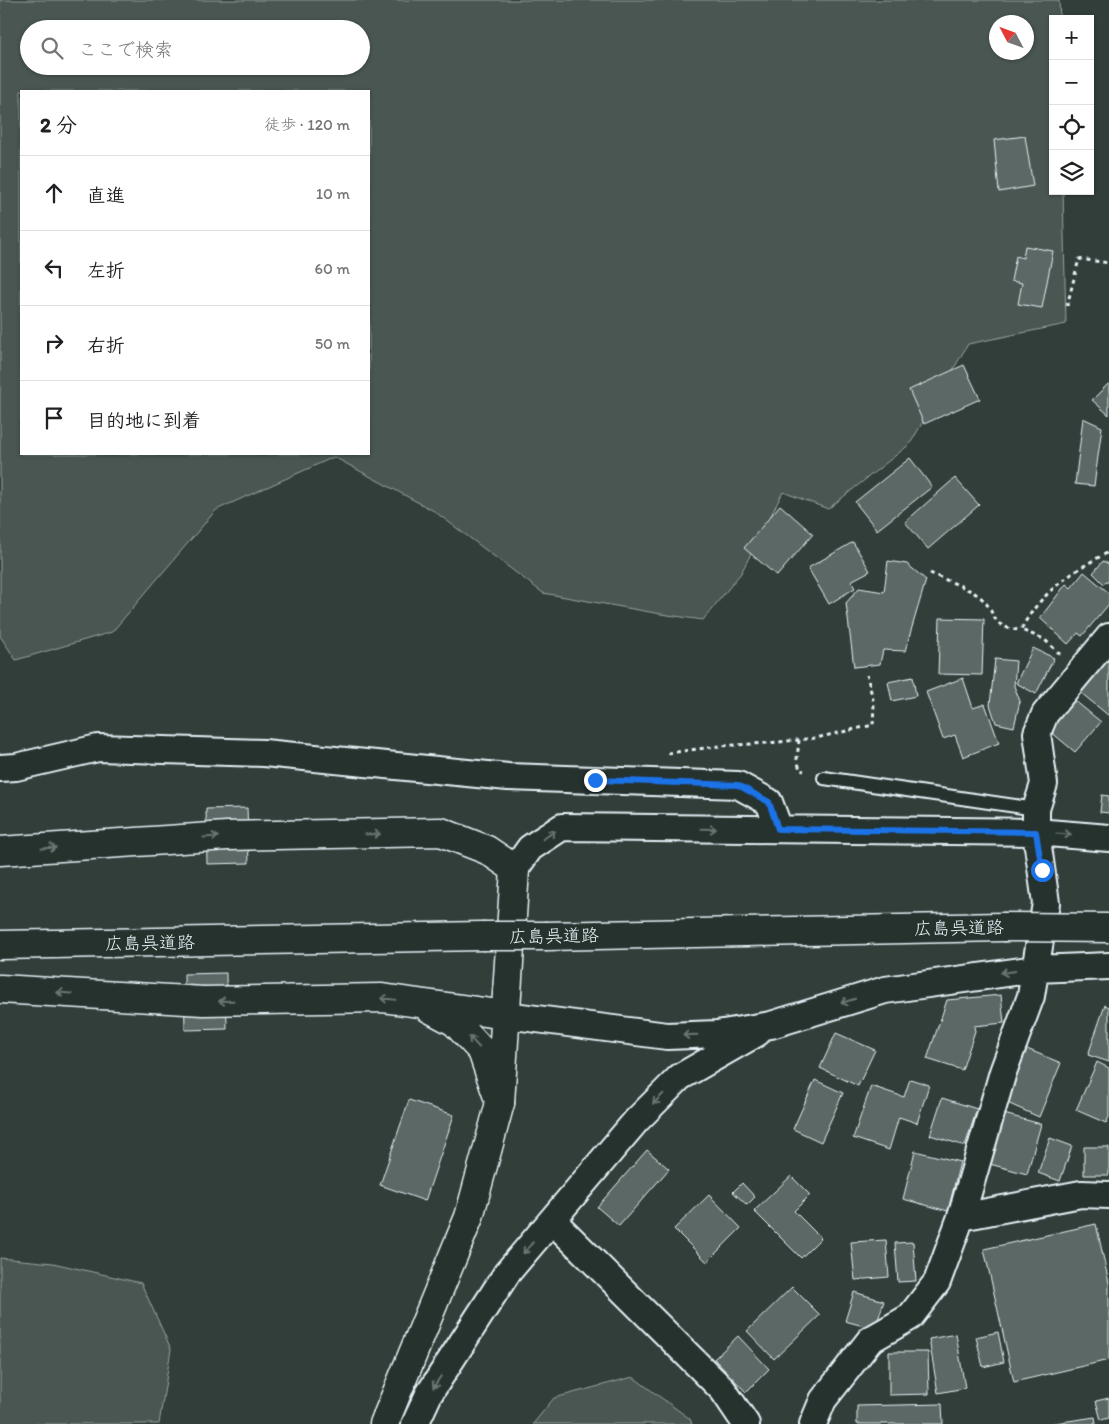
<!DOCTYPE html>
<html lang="ja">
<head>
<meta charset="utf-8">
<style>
  :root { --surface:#fff; --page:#f6f6f6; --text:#202124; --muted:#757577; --line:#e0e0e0 }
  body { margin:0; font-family:Itim,"Klee One",sans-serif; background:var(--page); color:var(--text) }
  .controls { position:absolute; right:15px; top:15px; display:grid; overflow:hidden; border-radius:0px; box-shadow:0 1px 4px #0004 }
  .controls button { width:45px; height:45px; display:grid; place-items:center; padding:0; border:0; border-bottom:1px solid var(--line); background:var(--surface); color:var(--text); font:25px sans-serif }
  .compass { position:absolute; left:989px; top:15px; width:45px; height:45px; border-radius:50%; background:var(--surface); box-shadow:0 1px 4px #0004; rotate:311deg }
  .stop { position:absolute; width:15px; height:15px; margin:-11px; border:4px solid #1a73e8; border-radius:50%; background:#fff }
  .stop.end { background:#1a73e8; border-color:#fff; box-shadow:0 1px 5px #0008 }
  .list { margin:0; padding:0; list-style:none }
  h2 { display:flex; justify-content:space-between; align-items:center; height:65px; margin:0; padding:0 20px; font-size:21px }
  h2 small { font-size:16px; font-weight:400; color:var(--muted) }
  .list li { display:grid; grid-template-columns:32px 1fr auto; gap:15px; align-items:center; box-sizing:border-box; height:75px; padding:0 20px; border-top:1px solid var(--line) }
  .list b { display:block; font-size:19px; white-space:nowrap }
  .list em { font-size:16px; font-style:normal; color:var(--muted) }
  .icon { flex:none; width:28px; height:28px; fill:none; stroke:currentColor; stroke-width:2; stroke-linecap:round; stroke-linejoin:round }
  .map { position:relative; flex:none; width:1109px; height:1424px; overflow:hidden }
  .search { position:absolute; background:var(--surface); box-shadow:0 1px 4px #0004; left:20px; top:20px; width:350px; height:55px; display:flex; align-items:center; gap:12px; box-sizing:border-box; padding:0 18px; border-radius:28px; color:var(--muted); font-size:19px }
  .panel { position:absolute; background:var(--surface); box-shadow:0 1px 4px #0004; left:20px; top:90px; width:350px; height:365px; border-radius:0px }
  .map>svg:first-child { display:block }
</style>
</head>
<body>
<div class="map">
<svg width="1109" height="1424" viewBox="0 0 1109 1424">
  <rect width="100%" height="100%" fill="#323e39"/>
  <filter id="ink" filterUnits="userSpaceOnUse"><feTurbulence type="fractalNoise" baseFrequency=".02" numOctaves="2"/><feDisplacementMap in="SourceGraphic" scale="10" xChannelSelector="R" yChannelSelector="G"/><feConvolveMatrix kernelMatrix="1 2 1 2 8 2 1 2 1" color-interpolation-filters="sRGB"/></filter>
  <g filter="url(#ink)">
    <path fill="#495651" stroke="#98a4a4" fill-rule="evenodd" d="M 0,0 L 1059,0 L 1060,19 L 1053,19 L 1053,191 L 1063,191 L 1066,324 L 968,344 L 910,444 L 828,509 L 783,492 L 741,573 L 703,620 L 661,614 L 543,593 L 434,511 L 334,457 L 216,510 L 112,632 L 16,660 L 0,636 ZM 996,22 L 1026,22 L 1026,52 L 996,52 ZM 29,29 L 361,29 L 361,66 L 29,66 ZM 21,91 L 369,91 L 369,454 L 21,454 Z
      M 0,1258 L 53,1263 L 141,1283 L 171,1349 L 159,1424 L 0,1424 Z
      M 633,1377 L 690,1419 L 692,1424 L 533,1424 L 554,1398 Z"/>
    <path fill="#5c6865" stroke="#e8f1f8" d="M 1025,136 L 1033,186 L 999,192 L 994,140 Z
      M 1025,246 L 1053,251 L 1042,308 L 1018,304 L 1022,283 L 1011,281 L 1016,256 L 1023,258 Z
      M 964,365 L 980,399 L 924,424 L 909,390 Z
      M 1109,383 L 1109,415 L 1092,400 Z
      M 1083,418 L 1102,427 L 1094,486 L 1075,484 Z
      M 910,458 L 932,487 L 877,530 L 855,502 Z
      M 955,478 L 979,505 L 928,549 L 905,522 Z
      M 780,505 L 813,534 L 777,576 L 744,548 Z
      M 853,542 L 870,571 L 851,581 L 855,588 L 829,604 L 808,568 Z
      M 888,561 L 907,564 L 926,580 L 905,651 L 883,650 L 880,664 L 854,667 L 846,603 L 859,588 L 884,592 Z
      M 1103,561 L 1109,564 L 1109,583 L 1106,581 L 1104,584 L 1093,573 Z
      M 1084,572 L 1109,593 L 1109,604 L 1082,636 L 1078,633 L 1068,644 L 1040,618 L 1066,584 L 1071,588 Z
      M 940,618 L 984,619 L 982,675 L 938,674 Z
      M 1033,648 L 1054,658 L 1036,694 L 1016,683 Z
      M 1109,658 L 1109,716 L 1080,692 Z
      M 995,659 L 1016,661 L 1014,686 L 1020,701 L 1014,727 L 996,723 L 990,705 Z
      M 913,677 L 916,696 L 892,701 L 888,682 Z
      M 963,678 L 973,708 L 985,704 L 999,743 L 963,757 L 955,735 L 943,739 L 926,692 Z
      M 1074,700 L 1101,722 L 1075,752 L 1050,731 Z
      M 1102,795 L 1109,796 L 1109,813 L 1100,812 Z
      M 247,808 L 249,863 L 207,864 L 206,809 Z
      M 226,973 L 227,1029 L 185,1030 L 184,974 Z
      M 1001,995 L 1004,1023 L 974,1026 L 975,1031 L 962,1070 L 927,1059 L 947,1000 Z
      M 1105,1005 L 1109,1007 L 1109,1062 L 1088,1055 Z
      M 836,1033 L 875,1050 L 858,1086 L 820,1068 Z
      M 1027,1049 L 1061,1063 L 1039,1117 L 1005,1102 Z
      M 1097,1062 L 1109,1068 L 1109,1117 L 1106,1123 L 1076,1110 Z
      M 910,1079 L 929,1085 L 917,1123 L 899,1117 L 889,1150 L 853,1138 L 871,1086 L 904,1097 Z
      M 815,1080 L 843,1093 L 821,1142 L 793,1129 Z
      M 942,1098 L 977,1109 L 965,1146 L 930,1135 Z
      M 409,1100 L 454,1115 L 425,1201 L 380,1185 Z
      M 1000,1113 L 1041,1124 L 1027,1174 L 986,1163 Z
      M 1050,1138 L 1072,1146 L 1060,1181 L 1038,1173 Z
      M 1084,1147 L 1109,1147 L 1109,1175 L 1084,1175 Z
      M 647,1150 L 669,1169 L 619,1226 L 597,1207 Z
      M 915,1151 L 960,1162 L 948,1211 L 903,1199 Z
      M 791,1176 L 810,1195 L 794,1211 L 821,1238 L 801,1258 L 754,1211 Z
      M 742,1183 L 755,1197 L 747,1205 L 733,1192 Z
      M 709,1195 L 741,1228 L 707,1262 L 674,1229 Z
      M 1096,1224 L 1109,1283 L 1109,1360 L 1014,1382 L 984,1249 Z
      M 886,1240 L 889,1277 L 855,1280 L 851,1242 Z
      M 913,1242 L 916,1281 L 898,1282 L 895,1243 Z
      M 792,1287 L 820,1315 L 774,1359 L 747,1331 Z
      M 854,1292 L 884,1301 L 875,1329 L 845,1321 Z
      M 998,1332 L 1004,1362 L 983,1367 L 976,1337 Z
      M 956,1334 L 965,1388 L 938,1393 L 929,1339 Z
      M 738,1336 L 769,1369 L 746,1392 L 714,1359 Z
      M 889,1352 L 928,1352 L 929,1394 L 889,1395 Z
      M 1109,1398 L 1109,1418 L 1101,1420 L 1096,1401 Z
      M 942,1404 L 943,1424 L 857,1424 L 857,1406 Z
      M 1095,1417 L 1096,1424 L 1048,1424 Z"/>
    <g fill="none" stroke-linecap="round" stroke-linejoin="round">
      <defs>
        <path id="lane" d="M 824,778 L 1036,809"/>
        <path id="street" d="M 0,768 L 16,767 L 98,748 L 264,753 L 508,777 L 738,785 L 769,802 L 779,829
          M 515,869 L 530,848 L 562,827 L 1036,832 L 1109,838
          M 506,1015 L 667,1036 L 717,1034 L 771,1025 L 885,990 L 1036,969 L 1109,966
          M 961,1217 L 1081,1194 L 1109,1195
          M 552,1220 L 723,1390 L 746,1424
          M 415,1424 L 429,1394 L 507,1273 L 636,1121 L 680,1077 L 757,1033
          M 813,1424 L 823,1400 L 870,1340 L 910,1317 L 937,1282 L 961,1217 L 1003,1072 L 1031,996 L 1046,903 L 1036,832 L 1036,809 L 1044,784 L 1037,733 L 1045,714 L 1109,637"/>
        <path id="secondary" d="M 384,1424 L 469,1217 L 500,1103 L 515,869"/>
        <path id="highway" d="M 0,851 L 227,836 L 441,832 L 487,850 L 515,869
          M 547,936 L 1003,927
          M 0,945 L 482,936
          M 0,989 L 203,1001 L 382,998 L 506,1015
          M 429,1008 L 455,1022 L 482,1051 L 500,1103"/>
      </defs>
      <use href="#lane" stroke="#e8f1f8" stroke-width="16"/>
      <use href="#street" stroke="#e8f1f8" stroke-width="30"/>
      <use href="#secondary" stroke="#e8f1f8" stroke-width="31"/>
      <use href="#highway" stroke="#e8f1f8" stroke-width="31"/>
      <path stroke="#e8f1f8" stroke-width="3" stroke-dasharray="4 4" stroke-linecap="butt" d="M 1067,306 L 1079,259 L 1109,263
        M 930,573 C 944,580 962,585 976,594 C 999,609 986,628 1021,630
        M 1060,654 L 1044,639 L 1021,630 C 1038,594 1075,569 1109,552
        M 799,740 L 797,759 L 800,770 L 804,771
        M 668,753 L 720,746 L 769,743 L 816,738 L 873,725 L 874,704 L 867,675"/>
      <use href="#lane" stroke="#26332d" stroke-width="12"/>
      <use href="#street" stroke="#26332d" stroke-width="26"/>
      <use href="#secondary" stroke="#26332d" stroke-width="28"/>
      <use href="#highway" stroke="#26332d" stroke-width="28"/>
      <defs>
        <path id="highway-bridge" d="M 1003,927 L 1109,928
          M 482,936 L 547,936"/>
      </defs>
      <use href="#highway-bridge" stroke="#e8f1f8" stroke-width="31" stroke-linecap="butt"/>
      <use href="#highway-bridge" stroke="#26332d" stroke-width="28"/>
    </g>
    <defs><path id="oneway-shaft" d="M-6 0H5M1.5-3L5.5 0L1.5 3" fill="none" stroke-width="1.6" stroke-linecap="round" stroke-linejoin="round" transform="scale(1.25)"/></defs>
    <g stroke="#6a7674">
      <use href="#oneway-shaft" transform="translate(709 829) rotate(1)"/>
      <use href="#oneway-shaft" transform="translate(373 834) rotate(-1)"/>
      <use href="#oneway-shaft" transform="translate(1064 834) rotate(4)"/>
      <use href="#oneway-shaft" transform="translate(549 835) rotate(-33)"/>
      <use href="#oneway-shaft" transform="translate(211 837) rotate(-4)"/>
      <use href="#oneway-shaft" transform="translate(49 848) rotate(-4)"/>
      <use href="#oneway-shaft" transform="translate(1008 972) rotate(172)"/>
      <use href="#oneway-shaft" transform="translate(64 993) rotate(-176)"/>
      <use href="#oneway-shaft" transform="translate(388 999) rotate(-174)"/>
      <use href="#oneway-shaft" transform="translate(226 1001) rotate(179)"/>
      <use href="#oneway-shaft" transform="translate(848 1001) rotate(163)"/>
      <use href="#oneway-shaft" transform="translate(690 1035) rotate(178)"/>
      <use href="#oneway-shaft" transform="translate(474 1042) rotate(-133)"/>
      <use href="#oneway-shaft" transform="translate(658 1099) rotate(135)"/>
      <use href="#oneway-shaft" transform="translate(528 1248) rotate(130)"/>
      <use href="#oneway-shaft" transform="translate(437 1382) rotate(123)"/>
    </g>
  </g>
  <g fill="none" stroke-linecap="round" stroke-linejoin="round" filter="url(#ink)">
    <path stroke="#1a73e8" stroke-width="6" d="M 595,780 L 738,785 L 769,802 L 778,829 L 1036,832 L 1042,870"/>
  </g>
  <g text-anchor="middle" stroke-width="4.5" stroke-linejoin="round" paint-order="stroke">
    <g font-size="18" fill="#e8f1f8" stroke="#26332d">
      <text transform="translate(959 928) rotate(-1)" y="6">広島呉道路</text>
      <text transform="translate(554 936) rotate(-1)" y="6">広島呉道路</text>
      <text transform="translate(150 943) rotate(-1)" y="6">広島呉道路</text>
    </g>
  </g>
</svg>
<div class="controls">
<button>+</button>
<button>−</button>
<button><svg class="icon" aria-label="locate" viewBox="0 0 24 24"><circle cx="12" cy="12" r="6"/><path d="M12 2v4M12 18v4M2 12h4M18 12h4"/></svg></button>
<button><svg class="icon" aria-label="layers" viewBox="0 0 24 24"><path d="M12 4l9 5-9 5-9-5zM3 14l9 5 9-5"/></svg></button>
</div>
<svg class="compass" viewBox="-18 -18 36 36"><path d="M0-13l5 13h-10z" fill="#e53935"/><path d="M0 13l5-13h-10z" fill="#757577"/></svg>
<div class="stop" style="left:1042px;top:870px"></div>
<div class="stop end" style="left:595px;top:780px"></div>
<div class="search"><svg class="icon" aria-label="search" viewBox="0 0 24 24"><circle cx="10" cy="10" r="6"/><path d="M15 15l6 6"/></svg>ここで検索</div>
<section class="panel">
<h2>2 分<small>徒歩 · 120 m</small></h2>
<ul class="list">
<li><svg class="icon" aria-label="ahead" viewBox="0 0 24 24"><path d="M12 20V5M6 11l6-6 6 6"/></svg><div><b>直進</b></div><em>10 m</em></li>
<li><svg class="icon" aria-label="left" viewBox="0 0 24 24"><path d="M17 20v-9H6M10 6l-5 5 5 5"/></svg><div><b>左折</b></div><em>60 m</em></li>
<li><svg class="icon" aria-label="right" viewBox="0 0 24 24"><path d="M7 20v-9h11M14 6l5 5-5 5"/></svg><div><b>右折</b></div><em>50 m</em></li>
<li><svg class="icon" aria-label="arrive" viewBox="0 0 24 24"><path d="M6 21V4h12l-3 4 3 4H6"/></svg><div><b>目的地に到着</b></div></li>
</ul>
</section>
</div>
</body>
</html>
